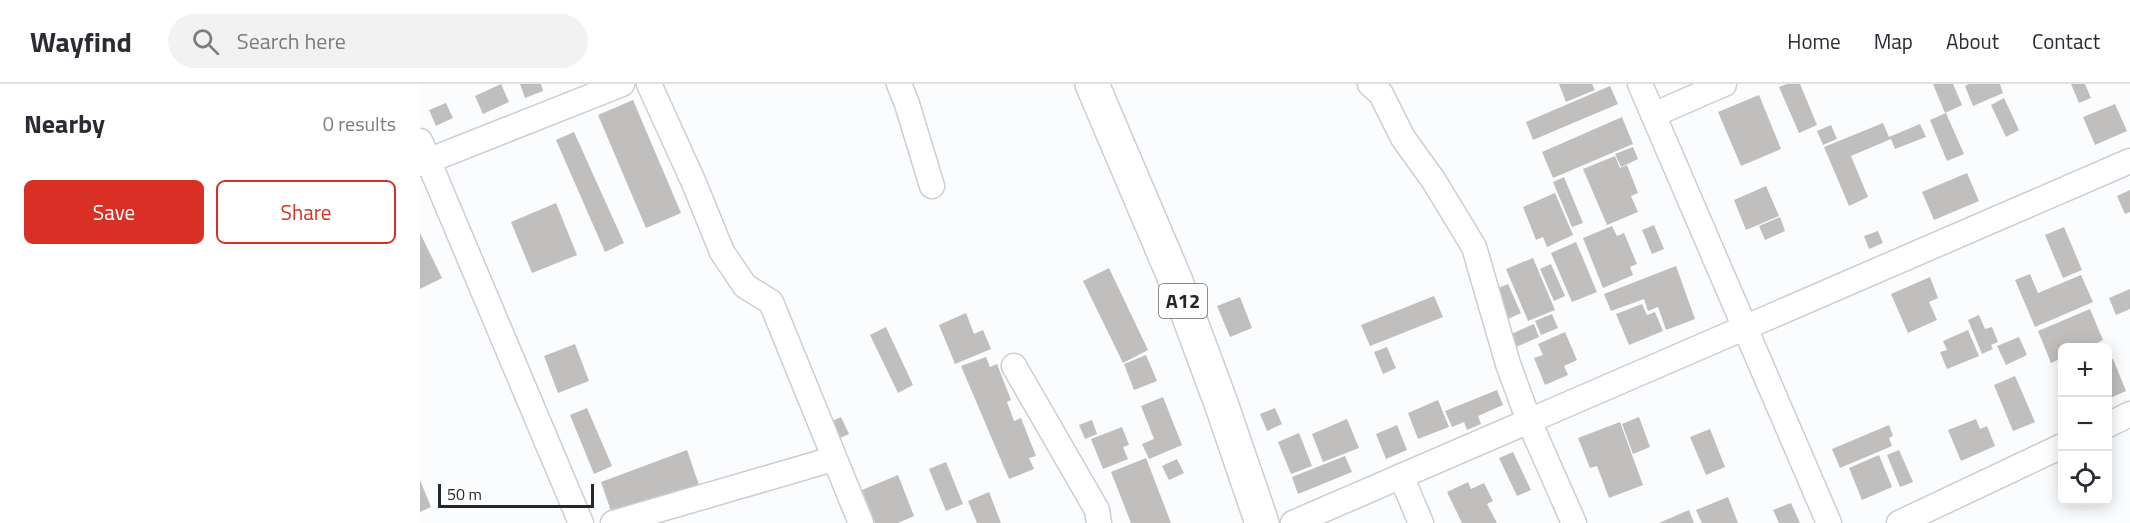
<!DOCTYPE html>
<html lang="en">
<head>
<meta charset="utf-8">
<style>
  :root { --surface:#fff; --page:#f2f2f3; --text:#2b2b33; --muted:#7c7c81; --line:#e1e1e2; --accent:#d93025 }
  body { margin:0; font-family:"Titillium Web",sans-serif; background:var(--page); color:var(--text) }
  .controls { position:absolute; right:18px; bottom:18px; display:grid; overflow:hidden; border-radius:9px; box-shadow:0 3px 15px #0003 }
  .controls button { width:54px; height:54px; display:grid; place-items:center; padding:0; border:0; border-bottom:2px solid var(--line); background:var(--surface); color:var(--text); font:30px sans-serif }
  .scale { position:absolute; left:18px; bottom:15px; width:156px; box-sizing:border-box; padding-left:6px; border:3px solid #252627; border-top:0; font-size:16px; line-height:21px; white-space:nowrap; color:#252627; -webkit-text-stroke:4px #fff; paint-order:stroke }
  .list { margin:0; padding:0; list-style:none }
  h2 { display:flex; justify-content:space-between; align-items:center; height:78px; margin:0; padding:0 24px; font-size:26px }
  h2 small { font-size:20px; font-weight:400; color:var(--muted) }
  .actions { display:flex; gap:12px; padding:18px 24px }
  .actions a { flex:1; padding:14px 0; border:2px solid var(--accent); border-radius:9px; text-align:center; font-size:21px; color:var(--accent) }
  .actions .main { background:var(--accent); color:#fff }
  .icon { flex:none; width:33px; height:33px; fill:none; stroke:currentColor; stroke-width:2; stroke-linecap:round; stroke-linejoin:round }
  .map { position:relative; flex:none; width:1710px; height:439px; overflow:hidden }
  header { display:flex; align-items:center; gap:36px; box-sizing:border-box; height:84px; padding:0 30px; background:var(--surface); border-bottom:2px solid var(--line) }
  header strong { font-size:28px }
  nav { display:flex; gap:33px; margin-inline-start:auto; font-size:21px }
  .search { width:420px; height:54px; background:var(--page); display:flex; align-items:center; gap:15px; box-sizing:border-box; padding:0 21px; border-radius:33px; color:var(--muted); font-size:22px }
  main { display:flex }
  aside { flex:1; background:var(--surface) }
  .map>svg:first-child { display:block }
</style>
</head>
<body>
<header>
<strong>Wayfind</strong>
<div class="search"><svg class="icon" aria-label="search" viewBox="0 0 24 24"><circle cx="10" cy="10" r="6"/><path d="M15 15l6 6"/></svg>Search here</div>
<nav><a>Home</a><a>Map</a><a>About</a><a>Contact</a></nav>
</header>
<main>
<aside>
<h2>Nearby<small>0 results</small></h2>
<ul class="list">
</ul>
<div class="actions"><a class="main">Save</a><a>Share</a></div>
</aside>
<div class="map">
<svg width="1710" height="439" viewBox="0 0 1710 439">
  <rect width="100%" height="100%" fill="#fafcfe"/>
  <path fill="#c1bfbe" d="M 81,0 L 89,18 L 63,30 L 55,12 Z
    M 100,0 L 121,0 L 123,7 L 105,14 Z
    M 1139,0 L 1172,0 L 1175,6 L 1146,18 Z
    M 1367,0 L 1380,0 L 1397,41 L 1379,49 L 1359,3 Z
    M 1513,0 L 1533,0 L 1542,21 L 1525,29 Z
    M 1549,0 L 1580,0 L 1583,9 L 1553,22 L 1545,2 Z
    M 1651,0 L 1665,0 L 1671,14 L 1659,19 Z
    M 1190,2 L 1198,20 L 1113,56 L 1106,38 Z
    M 1339,11 L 1361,65 L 1321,82 L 1298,28 Z
    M 1584,14 L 1599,46 L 1586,53 L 1571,21 Z
    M 213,16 L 261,129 L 226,144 L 178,31 Z
    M 26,19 L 33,34 L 16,42 L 9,26 Z
    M 1695,20 L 1707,47 L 1675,61 L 1663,33 Z
    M 1526,29 L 1544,70 L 1527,77 L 1510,36 Z
    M 1202,33 L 1213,60 L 1133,94 L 1122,68 Z
    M 1463,39 L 1469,53 L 1500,40 L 1506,53 L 1475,65 L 1471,55 L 1431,72 L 1448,113 L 1429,122 L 1404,63 Z
    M 1411,41 L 1417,55 L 1403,61 L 1397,47 Z
    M 154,48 L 204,159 L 185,168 L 136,56 Z
    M 1213,63 L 1218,75 L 1201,83 L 1195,70 Z
    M 1195,72 L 1200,84 L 1207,81 L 1218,109 L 1211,112 L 1218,128 L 1187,141 L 1163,85 Z
    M 1547,89 L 1559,117 L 1514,136 L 1502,108 Z
    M 1144,93 L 1163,139 L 1152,143 L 1133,98 Z
    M 1346,102 L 1359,132 L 1326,146 L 1314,116 Z
    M 1710,106 L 1710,128 L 1705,130 L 1697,112 Z
    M 1135,109 L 1153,151 L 1127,163 L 1123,153 L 1116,156 L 1103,123 Z
    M 136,119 L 157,171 L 112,189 L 91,138 Z
    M 1360,133 L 1365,147 L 1345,156 L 1339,142 Z
    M 1234,141 L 1244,165 L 1232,170 L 1222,146 Z
    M 1192,142 L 1197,152 L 1204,149 L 1217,180 L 1210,183 L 1213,191 L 1183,204 L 1163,154 Z
    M 1644,143 L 1662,186 L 1643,194 L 1625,151 Z
    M 1458,147 L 1463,159 L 1449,165 L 1444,152 Z
    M 0,149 L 22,194 L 0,205 Z
    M 1156,158 L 1177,208 L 1152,218 L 1131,169 Z
    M 1113,174 L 1135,226 L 1108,237 L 1086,185 Z
    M 1131,180 L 1145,212 L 1134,217 L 1120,185 Z
    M 1256,182 L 1275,235 L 1246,246 L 1238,223 L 1228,227 L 1224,215 L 1191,227 L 1184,210 Z
    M 689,184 L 728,266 L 703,279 L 663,197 Z
    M 1610,190 L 1618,209 L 1661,191 L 1673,218 L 1615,243 L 1595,196 Z
    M 1510,193 L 1518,214 L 1509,218 L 1517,236 L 1488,249 L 1471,210 Z
    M 1088,200 L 1101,229 L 1088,235 L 1076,205 Z
    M 1710,205 L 1710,225 L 1696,231 L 1689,214 Z
    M 1014,212 L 1023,233 L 950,262 L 941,241 Z
    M 820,213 L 832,244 L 810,253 L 797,222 Z
    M 1222,220 L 1227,231 L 1235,228 L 1243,247 L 1209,261 L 1196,230 Z
    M 1670,225 L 1683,256 L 1667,264 L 1642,264 L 1642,274 L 1631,279 L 1618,247 Z
    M 546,229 L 554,250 L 563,246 L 571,265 L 535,280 L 519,241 Z
    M 1132,230 L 1138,244 L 1121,251 L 1115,237 Z
    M 1559,231 L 1565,245 L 1572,243 L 1578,258 L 1571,261 L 1573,265 L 1562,270 L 1548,236 Z
    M 1114,240 L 1119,253 L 1096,263 L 1091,250 Z
    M 466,243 L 493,301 L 478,309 L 450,251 Z
    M 1548,246 L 1559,272 L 1527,285 L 1520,268 L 1527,266 L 1523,257 Z
    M 1145,248 L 1157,276 L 1144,282 L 1148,291 L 1125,301 L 1114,274 L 1123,271 L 1118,260 Z
    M 1599,253 L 1607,271 L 1586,281 L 1577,262 Z
    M 155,260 L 169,297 L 138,309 L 124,272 Z
    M 967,263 L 976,284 L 963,290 L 954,268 Z
    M 726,271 L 737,297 L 714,306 L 704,280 Z
    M 566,273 L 570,283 L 577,280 L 591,316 L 587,318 L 594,337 L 601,334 L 616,372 L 609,374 L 614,385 L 589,395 L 541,282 Z
    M 1693,275 L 1706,307 L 1688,315 L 1688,277 Z
    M 1595,292 L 1615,338 L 1593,347 L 1574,301 Z
    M 1077,306 L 1083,321 L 1058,332 L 1061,340 L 1047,346 L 1044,338 L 1032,343 L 1025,327 Z
    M 743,313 L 762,361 L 729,375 L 722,360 L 734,355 L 721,322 Z
    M 1018,316 L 1029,343 L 998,355 L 988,329 Z
    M 167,324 L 192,382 L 174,390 L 150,331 Z
    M 855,324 L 862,340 L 847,347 L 840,330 Z
    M 421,333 L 429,350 L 416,356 L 408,339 Z
    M 1219,333 L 1230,363 L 1213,370 L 1202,340 Z
    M 927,335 L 939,364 L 903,378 L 892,350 Z
    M 1556,335 L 1560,345 L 1567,342 L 1575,362 L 1541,377 L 1528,346 Z
    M 672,336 L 677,350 L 665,355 L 659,341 Z
    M 1200,338 L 1223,401 L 1189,414 L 1177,382 L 1170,384 L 1158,354 Z
    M 977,341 L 987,366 L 966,375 L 956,350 Z
    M 1469,341 L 1473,352 L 1469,354 L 1472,362 L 1420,384 L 1412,365 Z
    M 702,343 L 709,361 L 703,363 L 708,375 L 683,385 L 671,355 Z
    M 1290,345 L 1305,383 L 1286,391 L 1270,353 Z
    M 879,349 L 892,382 L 871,390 L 858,358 Z
    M 267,366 L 279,401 L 193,433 L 181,398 Z
    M 1479,366 L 1493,398 L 1480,403 L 1467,371 Z
    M 1093,368 L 1111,406 L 1097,412 L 1079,374 Z
    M 1459,371 L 1472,403 L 1442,416 L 1429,384 Z
    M 925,372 L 932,388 L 878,410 L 872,393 Z
    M 726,374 L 751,439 L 711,439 L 691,388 Z
    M 757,375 L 764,389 L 749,396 L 742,382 Z
    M 526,378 L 543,420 L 526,427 L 509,385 Z
    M 478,391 L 494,432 L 478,439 L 455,439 L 442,406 Z
    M 0,396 L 11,423 L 0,428 Z
    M 1048,398 L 1051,405 L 1064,399 L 1073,417 L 1067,420 L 1077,439 L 1042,439 L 1027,408 Z
    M 569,408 L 581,439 L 557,439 L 548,417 Z
    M 1308,413 L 1318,439 L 1282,439 L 1276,426 Z
    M 1371,419 L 1380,439 L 1359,439 L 1353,426 Z
    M 1269,426 L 1274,439 L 1239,439 Z"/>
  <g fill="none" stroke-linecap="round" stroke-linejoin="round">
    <defs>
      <path id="street" d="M 229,0 L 274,99 L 302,168 L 325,202 L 351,218 L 441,439
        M 479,0 L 487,20 L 512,102
        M 950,0 L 961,10 L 983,54 L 1014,97 L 1054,163 L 1088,280 L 1109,337 L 1154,439
        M 1220,0 L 1409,439
        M 1233,31 L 1304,0
        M 0,57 L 161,439
        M 0,80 L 202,0
        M 594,282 L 677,426 L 679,439
        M 1688,341 L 1710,330
        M 981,392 L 1001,439
        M 193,439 L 413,375
        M 873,439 L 1710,77
        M 1479,439 L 1642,362"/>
      <path id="primary" d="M 672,0 L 755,195 L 802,322 L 842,439"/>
    </defs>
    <use href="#street" stroke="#cdced1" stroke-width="27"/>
    <use href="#primary" stroke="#cdced1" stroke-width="36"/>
    <use href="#street" stroke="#fff" stroke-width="24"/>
    <use href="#primary" stroke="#fff" stroke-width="33"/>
  </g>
  <g text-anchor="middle" stroke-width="4.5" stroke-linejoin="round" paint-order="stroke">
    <rect fill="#fff" stroke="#666768" stroke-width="1.5" x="739" y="200" width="48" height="34" rx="4.5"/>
    <g font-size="20" font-weight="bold" fill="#252627">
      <text x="763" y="224">A12</text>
    </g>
  </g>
</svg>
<div class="controls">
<button>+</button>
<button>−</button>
<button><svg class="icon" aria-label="locate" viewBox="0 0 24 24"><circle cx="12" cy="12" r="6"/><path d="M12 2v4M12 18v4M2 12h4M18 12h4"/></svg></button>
</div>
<div class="scale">50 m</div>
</div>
</main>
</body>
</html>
